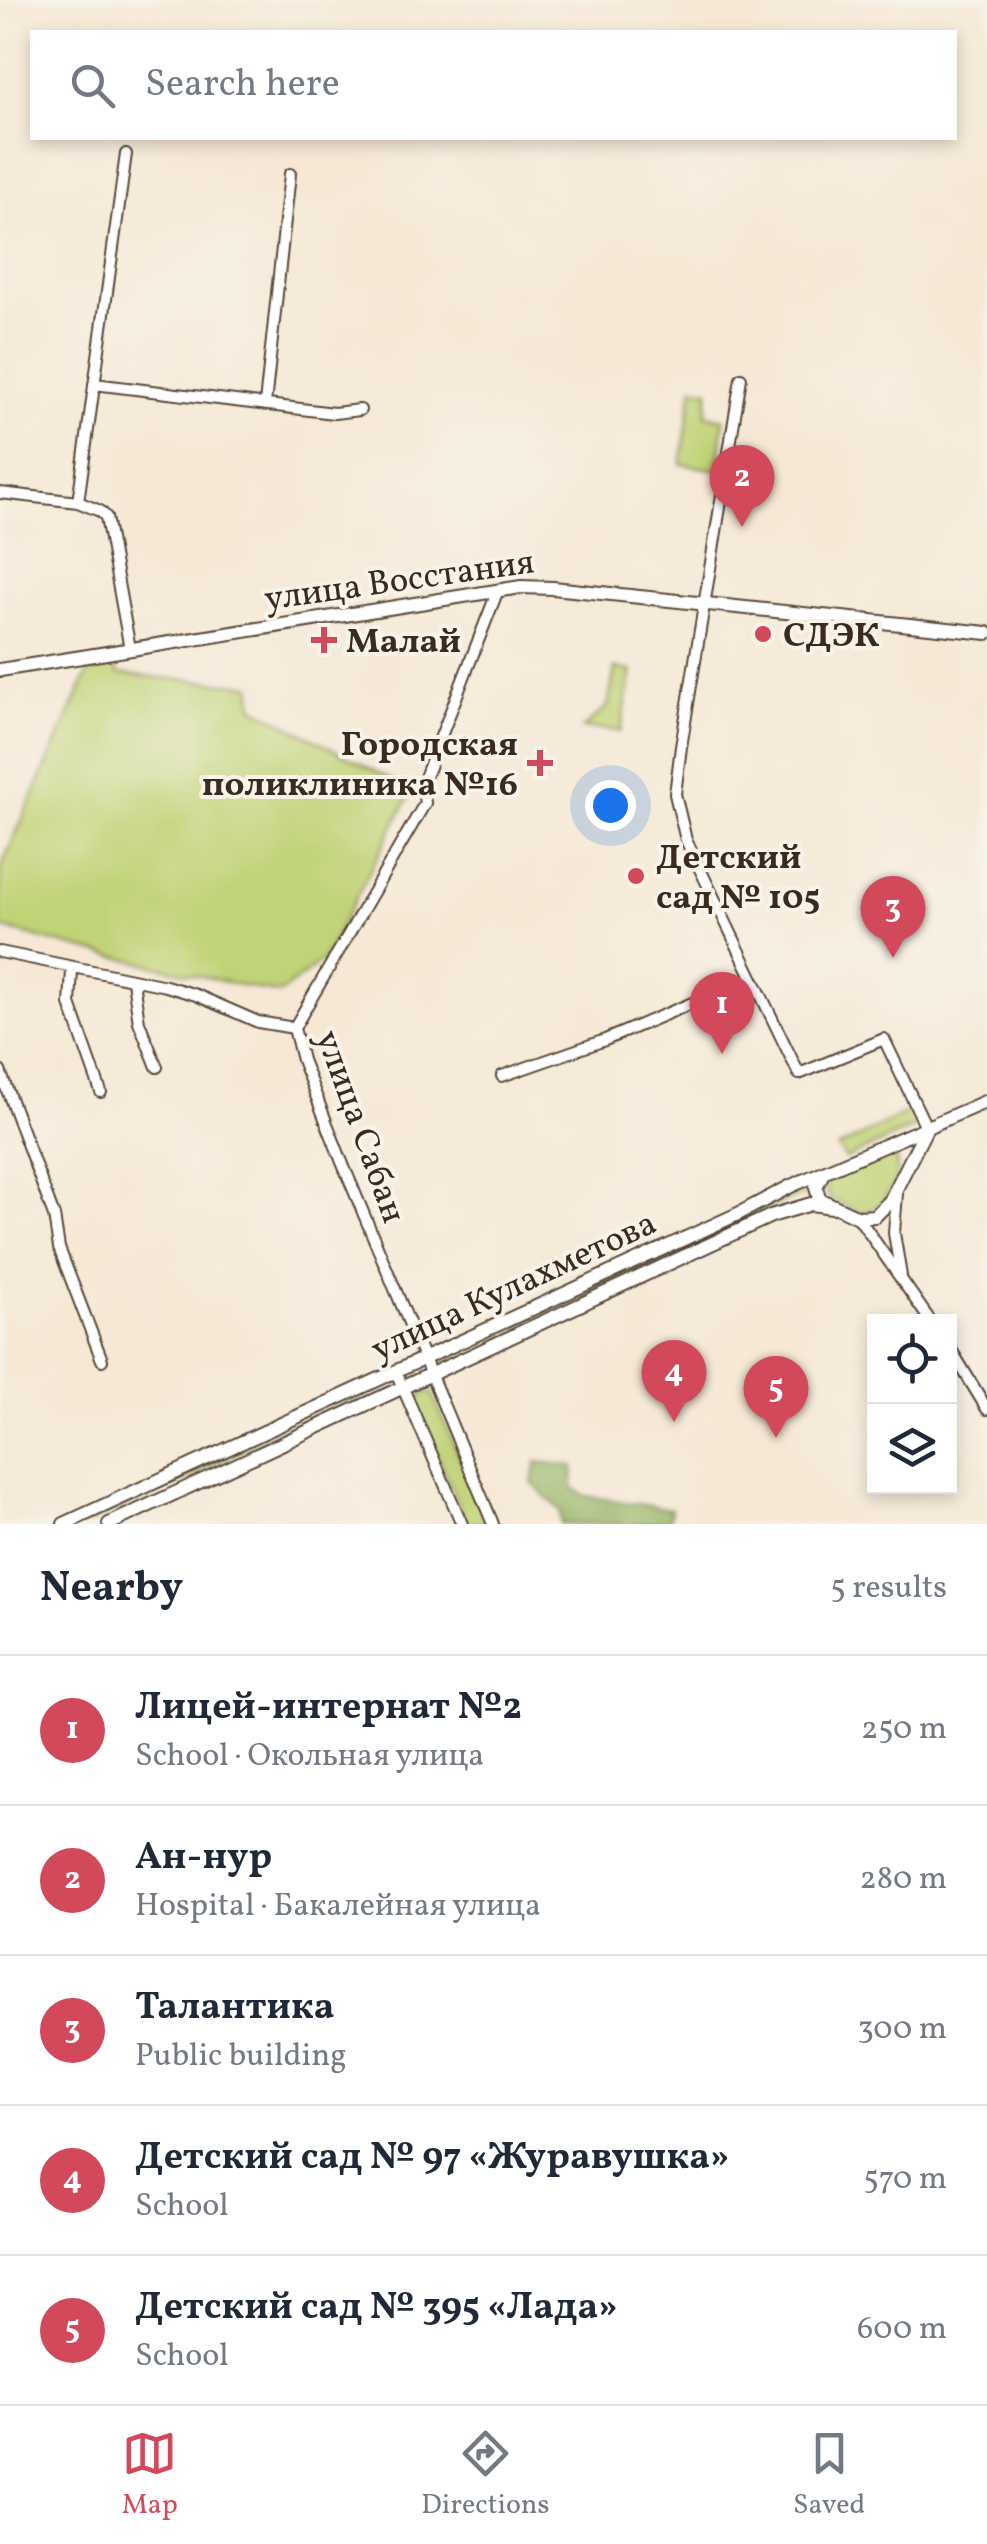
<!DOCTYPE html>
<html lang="en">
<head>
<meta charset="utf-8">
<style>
  :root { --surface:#fff; --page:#f2f2f3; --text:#1f2937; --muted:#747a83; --line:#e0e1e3; --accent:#d1495b }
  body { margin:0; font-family:Vollkorn,serif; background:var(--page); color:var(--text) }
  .controls { position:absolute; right:30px; bottom:30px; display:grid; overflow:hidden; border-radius:0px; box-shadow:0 5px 15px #0003 }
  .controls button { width:90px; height:90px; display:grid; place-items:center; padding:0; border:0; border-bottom:2px solid var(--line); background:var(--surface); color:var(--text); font:50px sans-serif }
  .you { position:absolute; left:610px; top:805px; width:35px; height:35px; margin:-25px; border:8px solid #fff; border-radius:50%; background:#1a73e8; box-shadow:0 0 0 15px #1a73e833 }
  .badge { display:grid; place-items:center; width:65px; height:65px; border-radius:50%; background:var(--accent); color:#fff; font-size:32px; font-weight:700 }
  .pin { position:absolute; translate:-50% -82px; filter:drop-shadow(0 2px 5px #0008) }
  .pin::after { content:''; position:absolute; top:52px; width:35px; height:30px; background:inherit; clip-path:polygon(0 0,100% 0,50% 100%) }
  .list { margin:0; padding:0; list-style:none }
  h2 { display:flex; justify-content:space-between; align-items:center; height:130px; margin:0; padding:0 40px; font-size:42px }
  h2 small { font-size:32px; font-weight:400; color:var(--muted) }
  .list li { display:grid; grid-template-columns:65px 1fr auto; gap:30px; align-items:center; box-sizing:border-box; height:150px; padding:0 40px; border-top:2px solid var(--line) }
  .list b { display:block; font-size:38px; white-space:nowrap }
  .list p { margin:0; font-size:32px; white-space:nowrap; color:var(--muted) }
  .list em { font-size:32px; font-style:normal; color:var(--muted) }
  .icon { flex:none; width:55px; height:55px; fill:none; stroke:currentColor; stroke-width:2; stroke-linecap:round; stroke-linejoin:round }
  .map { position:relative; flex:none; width:987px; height:1524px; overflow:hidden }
  .search { position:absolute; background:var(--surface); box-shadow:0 5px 15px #0003; left:30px; right:30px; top:30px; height:110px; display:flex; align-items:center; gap:25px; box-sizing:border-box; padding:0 35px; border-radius:0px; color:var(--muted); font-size:38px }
  .sheet { height:880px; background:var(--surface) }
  nav { display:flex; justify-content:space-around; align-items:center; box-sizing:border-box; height:140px; border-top:2px solid var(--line); background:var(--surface); font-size:28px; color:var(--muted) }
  nav a { display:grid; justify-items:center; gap:5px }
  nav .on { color:var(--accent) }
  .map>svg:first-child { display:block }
</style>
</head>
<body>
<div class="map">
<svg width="987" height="1524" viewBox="0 0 987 1524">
  <rect width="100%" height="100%" fill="#f7f3e8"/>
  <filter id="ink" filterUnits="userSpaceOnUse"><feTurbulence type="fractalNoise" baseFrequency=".01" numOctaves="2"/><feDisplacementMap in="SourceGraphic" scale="20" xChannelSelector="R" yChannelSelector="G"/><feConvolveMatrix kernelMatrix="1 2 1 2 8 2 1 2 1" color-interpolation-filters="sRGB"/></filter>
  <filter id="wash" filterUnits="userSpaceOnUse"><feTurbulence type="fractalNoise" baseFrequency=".0048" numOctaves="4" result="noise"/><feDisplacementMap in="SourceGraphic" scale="40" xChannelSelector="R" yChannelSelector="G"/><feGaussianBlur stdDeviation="2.25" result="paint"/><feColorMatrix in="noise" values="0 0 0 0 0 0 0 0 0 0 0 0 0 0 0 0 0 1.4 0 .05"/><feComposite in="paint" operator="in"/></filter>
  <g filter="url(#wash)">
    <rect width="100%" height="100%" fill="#f6e8d5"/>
    <path fill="#c1d377" stroke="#7e7e4a" stroke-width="2.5" d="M 693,387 L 709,390 L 706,415 L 724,419 L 718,470 L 681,464 Z
      M 114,662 L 118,674 L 251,685 L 254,707 L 412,791 L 323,960 L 279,994 L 69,946 L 0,927 L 0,873 L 5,858 L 91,666 Z
      M 615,668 L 632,671 L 621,731 L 583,728 L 608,706 Z
      M 914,1109 L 919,1125 L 846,1159 L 838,1148 Z
      M 884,1153 L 895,1157 C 904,1182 884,1206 862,1214 L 828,1197 L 825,1185 L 831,1177 Z
      M 808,1186 L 810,1194 L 789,1200 L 433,1365 L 431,1360 Z
      M 392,1379 L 394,1383 L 89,1524 L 79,1524 Z
      M 427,1392 L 432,1393 L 489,1524 L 467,1524 L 414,1401 Z"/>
    <path fill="#98b568" stroke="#6a7043" stroke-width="2.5" d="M 537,1462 L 574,1466 L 573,1488 L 586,1496 L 671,1509 L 669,1524 L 561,1524 L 560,1510 L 532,1483 Z"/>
  </g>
  <g filter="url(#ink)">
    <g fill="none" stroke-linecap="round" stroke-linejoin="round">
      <defs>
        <path id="minor" d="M 741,378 L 681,747 L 675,794 L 686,840 L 799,1074 L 884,1039 L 927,1129
          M 94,384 L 334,413 L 360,410
          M 265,404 L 290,174
          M 0,493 L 78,502 L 126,154
          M 78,502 L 100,511 L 106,517 L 130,649
          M 0,952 L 166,986 L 196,995 L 258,1022 L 294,1028
          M 72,970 L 70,1004 L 101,1092
          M 133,981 L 139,1022 L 157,1067
          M 0,1071 L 54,1216 L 59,1248 L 102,1360
          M 502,1076 L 605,1040 L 751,978
          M 897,1193 L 894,1233 L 901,1276
          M 858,1217 L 931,1322
          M 950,1348 L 987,1409
          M 396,1372 L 462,1524
          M 493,1524 L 342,1162 L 302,1060 L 294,1028 L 425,803 L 422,785 L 498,590"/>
        <path id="major" d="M 0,670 L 521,587 L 553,588 L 987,633
          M 823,1173 L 816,1187 L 819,1199 L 858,1217 L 875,1216 L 890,1201 L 925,1131
          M 64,1524 L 738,1214 L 791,1186 L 987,1101
          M 109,1524 L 771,1216 L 811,1204 L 832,1207"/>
      </defs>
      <use href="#minor" stroke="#574639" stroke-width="14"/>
      <use href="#major" stroke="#574639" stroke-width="16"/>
      <use href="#minor" stroke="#fff" stroke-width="10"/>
      <use href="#major" stroke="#fff" stroke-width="12"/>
    </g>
  </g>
  <g fill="#d1495b" stroke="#f7f3e8" stroke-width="4">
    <circle cx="763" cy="634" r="10"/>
    <path d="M319 625h10v10h10v10h-10v10h-10v-10h-10v-10h10z"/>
    <path d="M535 748h10v10h10v10h-10v10h-10v-10h-10v-10h10z"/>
    <circle cx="636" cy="876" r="10"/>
  </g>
  <g text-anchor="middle" stroke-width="8" stroke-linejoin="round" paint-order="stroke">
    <g font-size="35" fill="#3b2a1e" stroke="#f7f3e8">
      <text transform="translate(399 579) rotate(-8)" y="12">улица Восстания</text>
      <text transform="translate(362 1126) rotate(70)" y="12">улица Сабан</text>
      <text transform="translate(513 1285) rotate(-25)" y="12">улица Кулахметова</text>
    </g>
    <g font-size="35" font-weight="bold" fill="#3b2a1e" stroke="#f7f3e8" text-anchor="start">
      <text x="783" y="646">СДЭК</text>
      <text x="346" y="652">Малай</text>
      <text x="518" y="755" text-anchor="end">Городская<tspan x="518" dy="40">поликлиника №16</tspan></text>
      <text x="656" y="868">Детский<tspan x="656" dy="40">сад № 105</tspan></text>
    </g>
  </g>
</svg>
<div class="controls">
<button><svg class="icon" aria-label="locate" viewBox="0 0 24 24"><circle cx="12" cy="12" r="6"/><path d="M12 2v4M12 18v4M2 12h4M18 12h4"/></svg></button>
<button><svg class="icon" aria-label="layers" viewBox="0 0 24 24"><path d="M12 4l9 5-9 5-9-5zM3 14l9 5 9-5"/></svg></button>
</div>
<div class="you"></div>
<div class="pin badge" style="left:722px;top:1054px">1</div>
<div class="pin badge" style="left:742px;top:527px">2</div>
<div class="pin badge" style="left:893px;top:958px">3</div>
<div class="pin badge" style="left:674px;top:1422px">4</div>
<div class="pin badge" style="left:776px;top:1438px">5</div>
<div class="search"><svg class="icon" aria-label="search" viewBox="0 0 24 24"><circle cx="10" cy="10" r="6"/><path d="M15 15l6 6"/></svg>Search here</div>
</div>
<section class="sheet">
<h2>Nearby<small>5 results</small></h2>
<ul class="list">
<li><span class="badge">1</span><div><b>Лицей-интернат №2</b><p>School · Окольная улица</p></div><em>250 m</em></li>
<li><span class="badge">2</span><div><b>Ан-нур</b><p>Hospital · Бакалейная улица</p></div><em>280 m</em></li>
<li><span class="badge">3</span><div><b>Талантика</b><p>Public building</p></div><em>300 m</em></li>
<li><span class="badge">4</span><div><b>Детский сад № 97 «Журавушка»</b><p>School</p></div><em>570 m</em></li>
<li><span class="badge">5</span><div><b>Детский сад № 395 «Лада»</b><p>School</p></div><em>600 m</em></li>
</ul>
</section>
<nav>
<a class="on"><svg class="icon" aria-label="map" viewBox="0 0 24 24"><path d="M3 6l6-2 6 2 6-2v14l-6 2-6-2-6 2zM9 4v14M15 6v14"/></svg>Map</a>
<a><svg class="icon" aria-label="directions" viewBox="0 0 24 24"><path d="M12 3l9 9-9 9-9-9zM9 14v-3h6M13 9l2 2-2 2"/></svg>Directions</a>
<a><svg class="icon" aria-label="saved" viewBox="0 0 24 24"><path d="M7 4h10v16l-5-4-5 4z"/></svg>Saved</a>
</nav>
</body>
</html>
